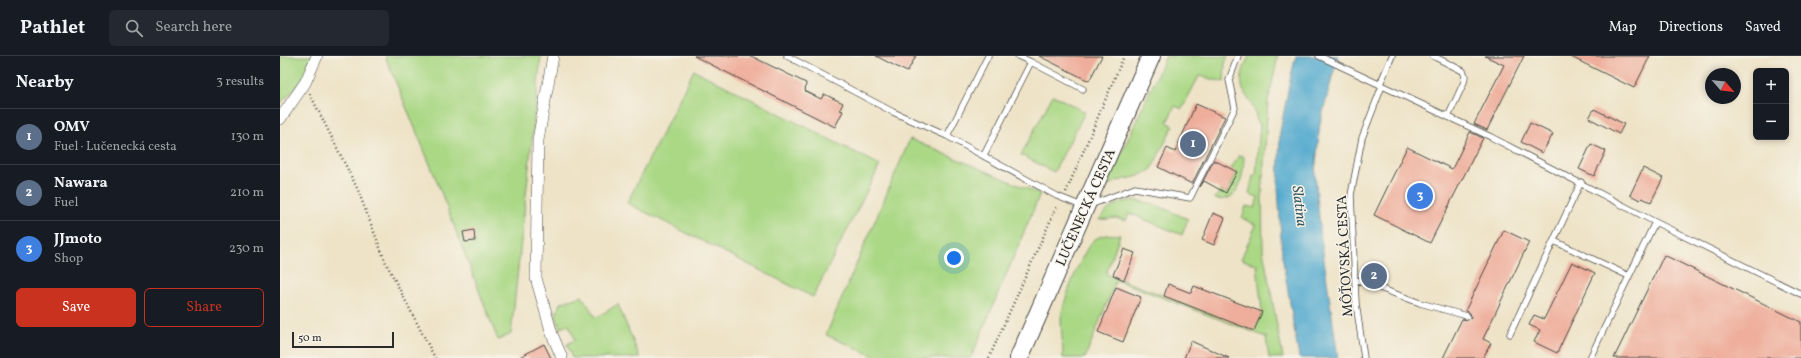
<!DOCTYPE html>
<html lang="en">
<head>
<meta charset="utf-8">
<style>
  :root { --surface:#171b24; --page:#242831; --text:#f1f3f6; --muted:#9ea1a6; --line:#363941; --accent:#c8321e }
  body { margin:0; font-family:Vollkorn,serif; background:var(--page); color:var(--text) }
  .controls { position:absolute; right:12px; top:12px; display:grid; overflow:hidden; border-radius:6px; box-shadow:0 2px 6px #0003 }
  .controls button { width:36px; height:36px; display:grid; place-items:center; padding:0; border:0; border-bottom:1px solid var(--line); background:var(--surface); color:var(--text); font:20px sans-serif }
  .compass { position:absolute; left:1425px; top:12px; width:36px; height:36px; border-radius:50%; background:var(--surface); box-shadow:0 2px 6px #0003; rotate:118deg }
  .scale { position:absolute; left:12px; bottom:10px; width:102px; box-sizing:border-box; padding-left:4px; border:2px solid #2b2b2b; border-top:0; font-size:11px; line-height:14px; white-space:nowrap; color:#2b2b2b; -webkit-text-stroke:3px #f7f3e8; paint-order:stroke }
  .you { position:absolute; left:674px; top:202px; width:14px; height:14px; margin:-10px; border:3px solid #fff; border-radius:50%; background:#1a73e8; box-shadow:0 0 0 6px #1a73e833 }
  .badge { display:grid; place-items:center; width:26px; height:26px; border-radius:50%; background:var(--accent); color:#fff; font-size:13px; font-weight:700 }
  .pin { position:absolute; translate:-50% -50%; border:2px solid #fff; box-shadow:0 1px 4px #0006 }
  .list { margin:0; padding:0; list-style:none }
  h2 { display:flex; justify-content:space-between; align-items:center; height:52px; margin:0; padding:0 16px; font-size:17px }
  h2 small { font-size:13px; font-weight:400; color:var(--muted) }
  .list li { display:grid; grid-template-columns:26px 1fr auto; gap:12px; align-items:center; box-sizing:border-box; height:56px; padding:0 16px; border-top:1px solid var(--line) }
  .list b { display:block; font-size:15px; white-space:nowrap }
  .list p { margin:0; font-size:13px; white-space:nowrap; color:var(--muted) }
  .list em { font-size:13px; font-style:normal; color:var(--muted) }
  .actions { display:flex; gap:8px; padding:12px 16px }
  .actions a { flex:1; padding:9px 0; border:1px solid var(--accent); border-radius:6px; text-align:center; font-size:14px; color:var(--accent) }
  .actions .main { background:var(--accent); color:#fff }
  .icon { flex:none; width:22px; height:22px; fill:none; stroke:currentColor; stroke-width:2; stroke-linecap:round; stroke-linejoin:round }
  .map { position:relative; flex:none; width:1521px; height:302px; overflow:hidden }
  header { display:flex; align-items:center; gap:24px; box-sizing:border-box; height:56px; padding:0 20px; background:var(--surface); border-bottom:1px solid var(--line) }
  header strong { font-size:19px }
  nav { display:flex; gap:22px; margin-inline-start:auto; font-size:14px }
  .search { width:280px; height:36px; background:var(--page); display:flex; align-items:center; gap:10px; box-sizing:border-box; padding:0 14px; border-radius:6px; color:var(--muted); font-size:15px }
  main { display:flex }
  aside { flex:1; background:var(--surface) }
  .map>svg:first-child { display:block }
</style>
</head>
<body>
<header>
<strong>Pathlet</strong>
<div class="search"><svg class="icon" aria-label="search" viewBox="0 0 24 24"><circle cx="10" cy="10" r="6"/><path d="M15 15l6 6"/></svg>Search here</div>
<nav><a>Map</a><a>Directions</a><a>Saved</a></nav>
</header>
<main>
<aside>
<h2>Nearby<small>3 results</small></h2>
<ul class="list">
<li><span class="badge" style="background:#5c6f8a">1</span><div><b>OMV</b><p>Fuel · Lučenecká cesta</p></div><em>130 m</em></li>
<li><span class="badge" style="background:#5c6f8a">2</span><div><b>Nawara</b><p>Fuel</p></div><em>210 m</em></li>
<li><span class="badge" style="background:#3f7fe0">3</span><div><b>JJmoto</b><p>Shop</p></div><em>230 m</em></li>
</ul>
<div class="actions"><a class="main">Save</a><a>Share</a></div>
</aside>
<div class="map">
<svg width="1521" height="302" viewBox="0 0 1521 302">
  <rect width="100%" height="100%" fill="#f7f3e8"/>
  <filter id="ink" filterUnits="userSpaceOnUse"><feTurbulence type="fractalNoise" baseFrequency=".025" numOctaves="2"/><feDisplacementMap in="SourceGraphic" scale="8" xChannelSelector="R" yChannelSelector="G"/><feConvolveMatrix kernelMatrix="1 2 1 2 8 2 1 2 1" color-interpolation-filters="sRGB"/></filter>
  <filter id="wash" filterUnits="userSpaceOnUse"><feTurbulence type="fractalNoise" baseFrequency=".012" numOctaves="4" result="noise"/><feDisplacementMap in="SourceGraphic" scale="16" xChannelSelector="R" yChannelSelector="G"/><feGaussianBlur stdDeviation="0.9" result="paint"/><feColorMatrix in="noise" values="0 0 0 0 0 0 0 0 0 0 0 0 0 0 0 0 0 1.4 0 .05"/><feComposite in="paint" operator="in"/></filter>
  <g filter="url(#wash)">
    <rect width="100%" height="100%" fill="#eee3c7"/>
    <path fill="#aad885" stroke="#6a8258" d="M 0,0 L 33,0 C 30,19 13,34 0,48 Z
      M 105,0 L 261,0 L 231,278 L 218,284 L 154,118 Z
      M 886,0 L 948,0 L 945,7 L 944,26 L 919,20 L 902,53 L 895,50 L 887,66 L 893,70 L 871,114 L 856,121 L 837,125 L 826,131 Z
      M 969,0 L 998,0 L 988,45 L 982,138 L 983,194 L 1003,302 L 989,302 L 986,281 L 836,224 L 805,302 L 783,302 C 783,289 781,275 781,262 C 782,248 803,192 814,184 C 822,178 831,178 840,179 L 826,218 L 974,274 L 982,256 L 977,209 L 961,203 L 976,169 L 962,162 L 966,150 L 975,152 L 978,141 L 969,138 L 973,120 L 976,120 L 980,68 L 977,67 C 975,36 949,41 969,0 Z
      M 414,14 L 600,109 L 533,241 L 347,147 Z
      M 773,39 L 805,56 L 774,116 L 741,99 Z
      M 630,83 L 760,138 L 691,302 L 599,302 L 546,279 Z
      M 959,99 L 964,101 C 963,120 960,148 935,143 L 940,134 L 947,137 L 957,116 L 951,113 Z
      M 853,144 L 874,148 L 908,163 L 902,179 L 849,157 L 846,165 L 836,162 L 819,164 C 828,151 838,146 853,144 Z
      M 302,240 L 316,262 L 338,248 L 360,302 L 292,302 L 287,288 L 295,284 L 289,269 L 280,272 L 276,260 L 280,247 Z"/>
    <path fill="#51a9ce" stroke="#3e6a7c" d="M 1016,0 L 1058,0 L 1040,67 L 1035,118 L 1041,182 L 1058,302 L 1019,302 L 1002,199 L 998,131 L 1000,76 L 1011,19 Z"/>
    <g id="blocks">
      <path fill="#efae9b" d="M 414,0 L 471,0 L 526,27 L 525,35 L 541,43 L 544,38 L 563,47 L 560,54 L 563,55 L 555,71 Z
        M 596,0 L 636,0 L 627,16 Z
        M 759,0 L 822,0 L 809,25 Z
        M 1205,0 L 1244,0 L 1207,74 L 1194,68 L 1224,9 Z
        M 1289,0 L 1370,0 L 1354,32 Z
        M 916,48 L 945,61 L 912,128 L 878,111 L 887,92 L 895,96 Z
        M 1314,53 L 1344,68 L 1339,78 L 1309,62 Z
        M 1250,67 L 1273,78 L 1262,97 L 1241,86 Z
        M 1190,76 L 1203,82 L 1150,187 L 1094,159 L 1127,91 L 1172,113 Z
        M 1311,88 L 1326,95 L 1314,120 L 1299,113 Z
        M 934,104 L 957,116 L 946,137 L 924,125 L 920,131 Z
        M 1363,112 L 1383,122 L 1371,146 L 1362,142 L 1360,144 L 1350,139 Z
        M 933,157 L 945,162 L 934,189 L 922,184 Z
        M 194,174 L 195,185 L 185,186 L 183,176 Z
        M 1224,174 L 1249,186 L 1203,283 L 1211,287 L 1203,302 L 1163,302 L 1182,263 L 1188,264 L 1191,261 L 1190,257 L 1186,255 L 1186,253 Z
        M 844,193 L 855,197 L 844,224 L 833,219 Z
        M 1384,199 L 1521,266 L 1521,302 L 1334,302 Z
        M 1292,206 L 1315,217 L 1277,297 L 1254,286 L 1260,274 L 1249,269 L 1254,259 L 1264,263 Z
        M 888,228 L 911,237 L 914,230 L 982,256 L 974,275 L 884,240 Z
        M 836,231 L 861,241 L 843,286 L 818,276 Z
        M 911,285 L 949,302 L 904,302 Z
        M 264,288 L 271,302 L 238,302 Z"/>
    </g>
  </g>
  <g filter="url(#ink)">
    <use href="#blocks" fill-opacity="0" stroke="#484742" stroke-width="1"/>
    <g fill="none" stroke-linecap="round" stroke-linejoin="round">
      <defs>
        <path id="service" d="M 507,0 L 613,56 L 667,80 L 777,140 L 802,150
          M 1039,0 L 1211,81 L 1375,166 L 1521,238
          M 1153,0 L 1183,15 L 1185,20 L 1184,26 L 1168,61
          M 751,6 L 803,33
          M 1100,28 L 1112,0
          M 667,80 L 708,0
          M 704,99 L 751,6 L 738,0
          M 810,149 L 855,132 L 910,142 L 955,52 L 949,24 L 958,0
          M 1274,185 L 1349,220
          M 1075,223 L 1140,247 L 1187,260
          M 1230,278 L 1301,126
          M 1084,302 L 1076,247 L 1071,139 L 1082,82 L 1102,30
          M 1310,302 L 1375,166"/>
        <path id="minor" d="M 273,0 L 258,84 L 256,222 L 272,278 L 282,302
          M 0,63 L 25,27 L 37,0"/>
        <path id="primary" d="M 739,302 L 871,0"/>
      </defs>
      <use href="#service" stroke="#484742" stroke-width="7"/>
      <use href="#minor" stroke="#484742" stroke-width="12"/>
      <use href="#primary" stroke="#484742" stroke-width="20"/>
      <path stroke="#484742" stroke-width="2.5" stroke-dasharray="1 3" stroke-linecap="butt" d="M 30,38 L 77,132 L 106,207 L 155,302
        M 786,136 L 844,0
        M 709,302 L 777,150"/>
      <use href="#service" stroke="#fff" stroke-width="5.5"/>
      <use href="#minor" stroke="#fff" stroke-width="11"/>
      <use href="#primary" stroke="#fff" stroke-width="18"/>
    </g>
  </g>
  <g text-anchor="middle" stroke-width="3" stroke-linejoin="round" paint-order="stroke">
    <g font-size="14" fill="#2b2b2b" stroke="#f7f3e8">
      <text transform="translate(805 151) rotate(-66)" y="5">LUČENECKÁ CESTA</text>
      <text transform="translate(1064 200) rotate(-93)" y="5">MÔŤOVSKÁ CESTA</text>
    </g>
    <g font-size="15" font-style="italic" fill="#385764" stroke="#f7f3e8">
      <text transform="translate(1020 150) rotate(83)" y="5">Slatina</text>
    </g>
  </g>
</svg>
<div class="controls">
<button>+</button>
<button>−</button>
</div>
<svg class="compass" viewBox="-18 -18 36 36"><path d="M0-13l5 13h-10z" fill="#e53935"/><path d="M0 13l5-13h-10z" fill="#9ea1a6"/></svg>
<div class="scale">50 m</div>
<div class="you"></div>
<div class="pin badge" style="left:913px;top:88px;background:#5c6f8a">1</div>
<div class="pin badge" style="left:1094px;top:220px;background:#5c6f8a">2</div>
<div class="pin badge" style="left:1140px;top:140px;background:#3f7fe0">3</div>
</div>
</main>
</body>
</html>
